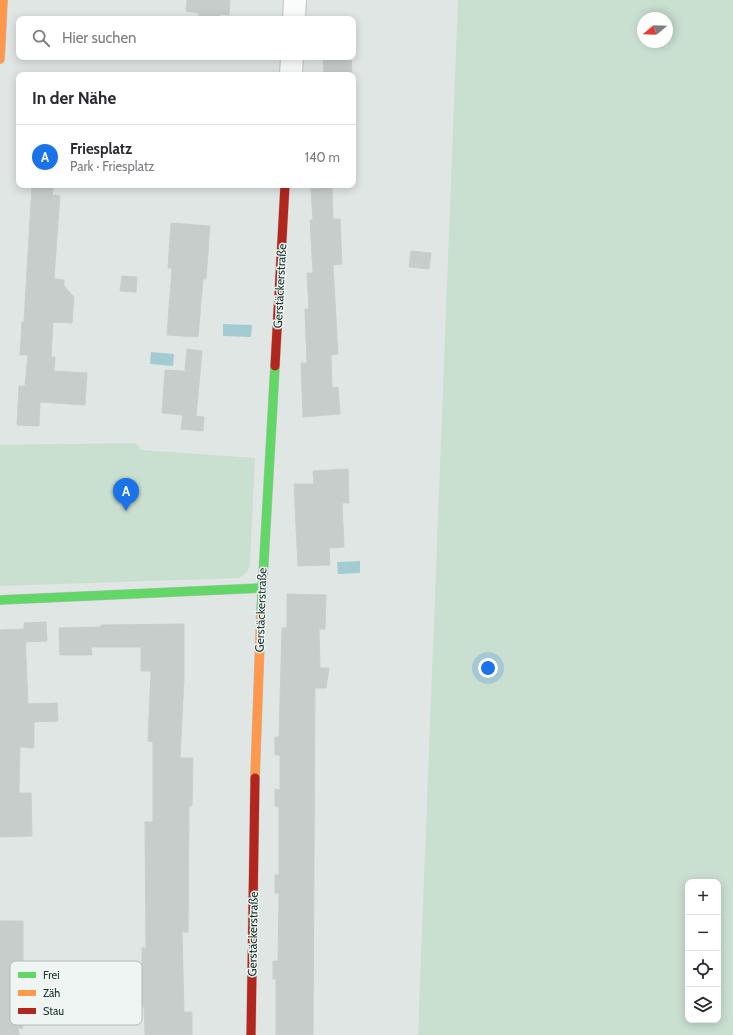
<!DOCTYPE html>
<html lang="de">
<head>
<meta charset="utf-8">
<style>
  :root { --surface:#fff; --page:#f2f2f3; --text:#2b2b33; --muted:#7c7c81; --line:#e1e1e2; --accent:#1a73e8 }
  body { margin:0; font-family:Cabin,sans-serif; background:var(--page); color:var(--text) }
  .controls { position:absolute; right:12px; bottom:12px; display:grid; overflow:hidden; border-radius:8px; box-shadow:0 2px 10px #0003 }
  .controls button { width:36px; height:36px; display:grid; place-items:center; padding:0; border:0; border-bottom:1px solid var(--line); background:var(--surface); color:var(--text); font:20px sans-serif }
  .compass { position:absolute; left:637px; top:12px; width:36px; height:36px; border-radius:50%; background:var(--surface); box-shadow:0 2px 10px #0003; rotate:251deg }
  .you { position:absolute; left:488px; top:668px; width:14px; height:14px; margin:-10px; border:3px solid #fff; border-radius:50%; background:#1a73e8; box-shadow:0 0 0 6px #1a73e833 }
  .badge { display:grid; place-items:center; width:26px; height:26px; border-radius:50%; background:var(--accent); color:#fff; font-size:13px; font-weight:700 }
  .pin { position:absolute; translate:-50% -33px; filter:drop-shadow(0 1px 2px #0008) }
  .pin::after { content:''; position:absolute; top:21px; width:14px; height:12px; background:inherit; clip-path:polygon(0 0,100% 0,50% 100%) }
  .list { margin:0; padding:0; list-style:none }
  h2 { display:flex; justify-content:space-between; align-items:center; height:52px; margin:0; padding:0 16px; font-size:17px }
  h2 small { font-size:13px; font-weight:400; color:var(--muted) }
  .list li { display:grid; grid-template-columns:26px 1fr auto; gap:12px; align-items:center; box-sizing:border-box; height:64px; padding:0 16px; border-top:1px solid var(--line) }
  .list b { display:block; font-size:15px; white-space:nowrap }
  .list p { margin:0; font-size:13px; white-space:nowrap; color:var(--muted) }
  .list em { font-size:13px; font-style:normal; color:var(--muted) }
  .icon { flex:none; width:22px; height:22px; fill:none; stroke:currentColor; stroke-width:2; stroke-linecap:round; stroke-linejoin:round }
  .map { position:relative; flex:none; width:733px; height:1035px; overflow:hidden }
  .search { position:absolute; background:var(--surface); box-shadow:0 2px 10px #0003; left:16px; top:16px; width:340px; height:44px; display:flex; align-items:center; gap:10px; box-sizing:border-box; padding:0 14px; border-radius:8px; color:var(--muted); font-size:15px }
  .panel { position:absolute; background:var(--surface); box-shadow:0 2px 10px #0003; left:16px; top:72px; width:340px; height:116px; border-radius:8px }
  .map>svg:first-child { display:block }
</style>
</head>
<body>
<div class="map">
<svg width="733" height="1035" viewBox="0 0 733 1035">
  <rect width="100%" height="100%" fill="#e0e6e3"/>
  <path fill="#c9dfd0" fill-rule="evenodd" d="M 458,0 L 733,0 L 733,1035 L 418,1035 ZM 643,18 L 667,18 L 667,42 L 643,42 ZM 688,882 L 718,882 L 718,1020 L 688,1020 Z
    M 136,443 L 141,450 L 255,458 L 250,564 L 247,572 L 239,578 L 0,586 L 0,445 Z"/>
  <path fill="#a2cbd2" d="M 223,324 L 252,325 L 251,337 L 223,336 Z
    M 151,352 L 174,354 L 173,366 L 150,364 Z
    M 360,561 L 360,573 L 338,574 L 337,562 Z"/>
  <path fill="#c7cdcb" stroke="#c9cfcc" d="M 187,0 L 230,0 L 229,15 L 220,14 L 220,19 L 199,19 L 199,13 L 186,11 Z
    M 323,57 L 351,57 L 352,75 L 324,75 Z
    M 32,185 L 54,185 L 52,195 L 60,196 L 54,279 L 64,280 L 64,286 L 74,297 L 72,323 L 53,322 L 51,357 L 55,357 L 54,371 L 87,373 L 85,405 L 40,402 L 39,426 L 17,425 L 19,386 L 25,386 L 28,355 L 20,355 L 22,322 L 24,322 Z
    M 332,188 L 333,219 L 340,219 L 342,264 L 333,265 L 338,354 L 331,355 L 332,388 L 338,387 L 340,414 L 303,417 L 301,363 L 307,363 L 305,309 L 309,309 L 307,273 L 313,273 L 310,220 L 313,220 L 311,189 Z
    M 171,223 L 210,226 L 206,279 L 203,279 L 198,337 L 167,335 L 172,268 L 168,268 Z
    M 411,251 L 431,253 L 429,269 L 409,267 Z
    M 122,276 L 137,277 L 136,292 L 120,291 Z
    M 187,349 L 202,351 L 196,416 L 204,417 L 203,431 L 181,429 L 183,415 L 162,413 L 165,370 L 198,372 L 185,370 Z
    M 348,469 L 349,503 L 342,503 L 344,547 L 329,548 L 330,565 L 298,566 L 294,484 L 314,484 L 313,471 Z
    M 287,594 L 326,595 L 325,629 L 319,629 L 320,668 L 329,668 L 326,688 L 315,688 L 313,1035 L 276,1035 L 276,979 L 273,979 L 273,961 L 278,961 L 279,893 L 275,893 L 275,875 L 279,875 L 279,807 L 275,806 L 275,789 L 280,790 L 280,755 L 275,755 L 275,737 L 279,737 L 282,628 L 287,628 Z
    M 46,622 L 47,641 L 25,642 L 25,635 L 28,704 L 57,703 L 58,721 L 34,722 L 34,748 L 20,747 L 19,793 L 31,793 L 32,836 L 0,837 L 0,630 L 24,629 L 24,623 Z
    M 184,624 L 184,678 L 180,758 L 193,758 L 192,806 L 189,806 L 188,932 L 182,932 L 184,1012 L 192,1012 L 192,1035 L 145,1035 L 144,1007 L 126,1006 L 126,990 L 142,990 L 142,948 L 146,948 L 145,822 L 153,822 L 153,742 L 148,741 L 151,671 L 141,671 L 141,647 L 91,647 L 92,655 L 60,655 L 59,628 L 101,627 L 101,625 Z
    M 0,921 L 23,921 L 23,965 L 21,965 L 23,1028 L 18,1028 L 19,1035 L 0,1035 Z"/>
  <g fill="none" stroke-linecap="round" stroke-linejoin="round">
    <defs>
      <path id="street" d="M 294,19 L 295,0
        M 291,75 L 292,57"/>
      <path id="fast" d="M 0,600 L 262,588
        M 261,612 L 275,366"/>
      <path id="slow" d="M 0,59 L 3,0
        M 255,778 L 261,612"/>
      <path id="jam" d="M 275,366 L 285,185
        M 251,1035 L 255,778"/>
    </defs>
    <use href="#street" stroke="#bdc2c0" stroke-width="24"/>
    <use href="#fast" stroke="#bdc3c1" stroke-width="10"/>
    <use href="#slow" stroke="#bdc3c1" stroke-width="10"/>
    <use href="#jam" stroke="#bdc3c1" stroke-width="10"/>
    <use href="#street" stroke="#fafbfb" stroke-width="22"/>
    <use href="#fast" stroke="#63d668" stroke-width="9"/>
    <use href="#slow" stroke="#ff974d" stroke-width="9"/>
    <use href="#jam" stroke="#b3261e" stroke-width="9"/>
  </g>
  <g text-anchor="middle" stroke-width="3" stroke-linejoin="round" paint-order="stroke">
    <g font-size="12" fill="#203731" stroke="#eef5f2">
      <text transform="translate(280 286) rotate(-87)" y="4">Gerstäckerstraße</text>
      <text transform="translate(261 610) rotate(-88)" y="4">Gerstäckerstraße</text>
      <text transform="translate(253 934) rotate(-89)" y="4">Gerstäckerstraße</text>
    </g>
  </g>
  <rect x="10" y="961" width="132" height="64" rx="6" fill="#eef5f2" stroke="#b0bcb8" stroke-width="1"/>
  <rect x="18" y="972" width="18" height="6" fill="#63d668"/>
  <rect x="18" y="990" width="18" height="6" fill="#ff974d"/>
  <rect x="18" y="1008" width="18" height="6" fill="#b3261e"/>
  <g font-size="11" fill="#203731">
    <text x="43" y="979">Frei</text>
    <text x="43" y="997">Zäh</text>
    <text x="43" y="1015">Stau</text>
  </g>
</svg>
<div class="controls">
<button>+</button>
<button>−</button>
<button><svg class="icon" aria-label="locate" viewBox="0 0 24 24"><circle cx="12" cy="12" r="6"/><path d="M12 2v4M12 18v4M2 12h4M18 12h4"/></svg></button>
<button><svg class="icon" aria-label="layers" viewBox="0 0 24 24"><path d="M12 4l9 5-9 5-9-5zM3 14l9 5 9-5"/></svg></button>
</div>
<svg class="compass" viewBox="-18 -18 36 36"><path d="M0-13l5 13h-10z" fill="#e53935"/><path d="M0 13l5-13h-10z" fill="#7c7c81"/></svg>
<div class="you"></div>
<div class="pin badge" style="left:126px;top:511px">A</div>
<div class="search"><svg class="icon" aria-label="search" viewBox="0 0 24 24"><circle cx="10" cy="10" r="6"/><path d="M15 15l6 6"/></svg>Hier suchen</div>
<section class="panel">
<h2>In der Nähe<small></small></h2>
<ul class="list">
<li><span class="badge">A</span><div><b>Friesplatz</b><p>Park · Friesplatz</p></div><em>140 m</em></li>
</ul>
</section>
</div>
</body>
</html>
